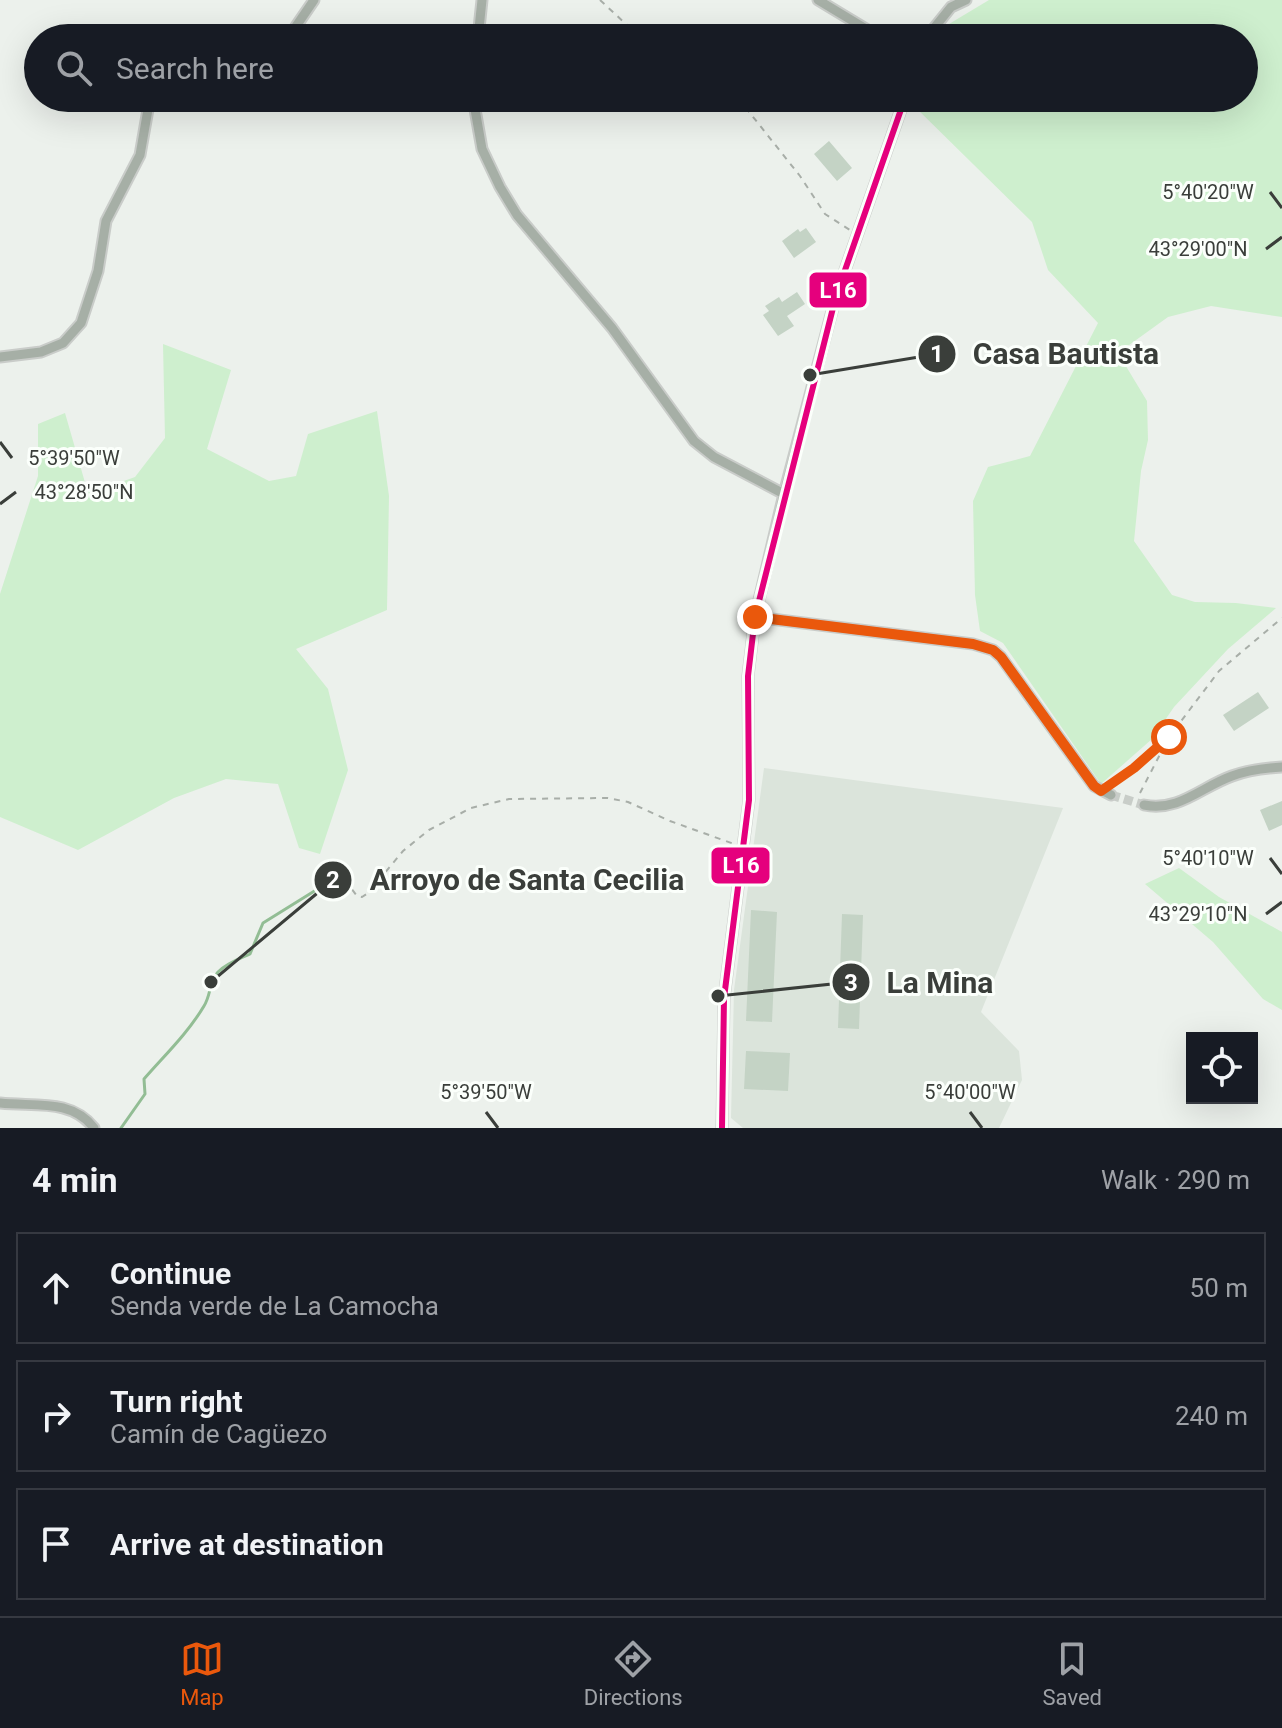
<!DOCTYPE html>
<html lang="en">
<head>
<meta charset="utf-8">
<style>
  :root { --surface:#171b24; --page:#20242c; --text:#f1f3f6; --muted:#9ea1a6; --line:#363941; --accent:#ea580c }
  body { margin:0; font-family:Roboto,sans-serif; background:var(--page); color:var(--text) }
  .controls { position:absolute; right:24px; bottom:24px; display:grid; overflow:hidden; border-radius:0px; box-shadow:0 8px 32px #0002 }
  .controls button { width:72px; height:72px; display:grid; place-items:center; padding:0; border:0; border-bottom:2px solid var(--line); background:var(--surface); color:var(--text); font:40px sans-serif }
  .stop { position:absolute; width:24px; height:24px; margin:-18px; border:6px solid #ea580c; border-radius:50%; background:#fff }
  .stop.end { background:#ea580c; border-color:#fff; box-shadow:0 2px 8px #0008 }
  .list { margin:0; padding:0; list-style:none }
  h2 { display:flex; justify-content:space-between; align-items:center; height:104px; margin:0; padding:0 32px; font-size:34px }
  h2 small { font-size:26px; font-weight:400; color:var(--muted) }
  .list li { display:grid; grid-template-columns:52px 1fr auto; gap:24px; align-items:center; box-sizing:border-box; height:112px; margin:0 16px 16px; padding:0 16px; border:2px solid var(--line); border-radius:0px }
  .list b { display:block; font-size:30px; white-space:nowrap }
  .list p { margin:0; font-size:26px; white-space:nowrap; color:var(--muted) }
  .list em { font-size:26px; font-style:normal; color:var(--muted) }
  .icon { flex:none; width:44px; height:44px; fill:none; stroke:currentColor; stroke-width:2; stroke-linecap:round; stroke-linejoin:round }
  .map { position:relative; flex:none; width:1282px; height:1128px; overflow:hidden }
  .search { position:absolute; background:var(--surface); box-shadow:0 8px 32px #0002; left:24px; right:24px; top:24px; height:88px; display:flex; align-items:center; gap:20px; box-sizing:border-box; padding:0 28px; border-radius:44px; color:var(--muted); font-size:30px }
  .sheet { height:488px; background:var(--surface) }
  nav { display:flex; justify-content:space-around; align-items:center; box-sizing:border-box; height:112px; border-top:2px solid var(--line); background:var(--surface); font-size:22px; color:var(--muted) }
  nav a { display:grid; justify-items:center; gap:4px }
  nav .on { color:var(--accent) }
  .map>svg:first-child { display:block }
</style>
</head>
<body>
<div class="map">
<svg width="1282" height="1128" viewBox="0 0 1282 1128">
  <rect width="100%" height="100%" fill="#ecf1ec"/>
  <path fill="#dbe4db" d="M 764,768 L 1063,808 L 981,1012 L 1019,1051 L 1022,1080 L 999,1128 L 743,1128 L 731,1118 L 734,990 Z"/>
  <path fill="#ceefce" d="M 989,0 L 1282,0 L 1282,317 L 1211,306 L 1168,317 L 1118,353 L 1147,401 L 1148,440 L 1141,471 L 1134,541 L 1172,595 L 1195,602 L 1236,603 L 1276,608 L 1228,649 L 1174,707 L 1152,739 L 1101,784 L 1003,643 L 980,631 L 975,595 L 973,501 L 988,467 L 1030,456 L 1098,323 L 1048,270 L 1032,222 L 914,106 L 917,98 L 929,98 L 942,107 L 951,98 L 960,98 L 966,103 L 973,98 L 1244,98 L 1244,38 L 938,38 L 949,24 Z
    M 163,344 L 231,370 L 207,449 L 269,481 L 296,476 L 308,434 L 377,411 L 389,496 L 387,610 L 296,649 L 328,689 L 348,770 L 320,854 L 299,848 L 278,784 L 226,779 L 174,798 L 78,850 L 0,817 L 0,594 L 38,476 L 38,424 L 65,413 L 86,486 L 104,488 L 135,477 L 165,438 Z
    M 1179,868 L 1219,897 L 1282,932 L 1282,1010 L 1263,999 L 1213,942 L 1145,884 Z"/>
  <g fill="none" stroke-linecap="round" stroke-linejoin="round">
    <path stroke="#92bd94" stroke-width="3" d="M 121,1128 L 145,1094 L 144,1079 C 164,1056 188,1033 204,1006 C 211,995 209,982 218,972 C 227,963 239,959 250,954 L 263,923 L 345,872"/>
  </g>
  <path fill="#c4d3c5" d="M 829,141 L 852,168 L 837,181 L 814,154 Z
    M 806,228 L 816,242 L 794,258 L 782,241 L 798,229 L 800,232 Z
    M 797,292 L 805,304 L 787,316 L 794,326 L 778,336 L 763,315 L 769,311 L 765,306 L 779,297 L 782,302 Z
    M 1258,692 L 1269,708 L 1234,731 L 1223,715 Z
    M 1282,801 L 1282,825 L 1269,831 L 1260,810 Z
    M 751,910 L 777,912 L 772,1022 L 746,1021 Z
    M 842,914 L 863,915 L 859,1029 L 838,1028 Z
    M 746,1051 L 790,1053 L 788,1091 L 744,1089 Z"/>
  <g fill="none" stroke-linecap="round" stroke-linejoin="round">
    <path stroke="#c8cdc8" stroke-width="9" stroke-dasharray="9 4.5" stroke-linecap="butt" d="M 1111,795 L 1144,805"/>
    <defs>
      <path id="street" d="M 818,0 L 881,38
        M 288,38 L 314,0
        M 478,38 L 482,0
        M 926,38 L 951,7 L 966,0
        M 473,98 L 482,149 L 500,187 L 517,215 L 612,328 L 694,441 L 714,457 L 784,494
        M 0,357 L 41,352 L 63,343 L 81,323 L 98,271 L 106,221 L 140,155 L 150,98
        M 755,617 L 973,644 L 993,650 L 1001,657 L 1094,786 L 1111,795
        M 1144,805 C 1179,812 1201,787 1232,776 C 1248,770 1265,768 1282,767
        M 0,1103 C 33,1107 71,1098 94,1128
        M 722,1128 L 724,998 L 749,800 L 748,676 L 755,617 L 784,494 L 836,296 L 905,98"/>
    </defs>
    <use href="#street" stroke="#c9ccc9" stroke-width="13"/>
    <path stroke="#a8aea8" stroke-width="2" stroke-dasharray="6 6" stroke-linecap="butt" d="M 600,0 L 641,38
      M 738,98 L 800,176 L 825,214 L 850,230
      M 1111,784 L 1134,768 L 1168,737
      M 1140,793 L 1169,737 L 1219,671 L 1282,618
      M 350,878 L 351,888 L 357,896 L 362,897 L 368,893 L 403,851 L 429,830 L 471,808 L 509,799 L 608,798 L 628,802 L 670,821 L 734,844"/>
    <use href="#street" stroke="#a6afa6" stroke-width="9"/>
    <defs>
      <path id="bus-1" d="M 722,1128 L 724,998 L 749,800 L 748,676 L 755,617 L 836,296 L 905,98"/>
    </defs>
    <use href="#bus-1" stroke="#fbfffb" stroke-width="12"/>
    <use href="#bus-1" stroke="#e5007d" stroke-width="6"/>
  </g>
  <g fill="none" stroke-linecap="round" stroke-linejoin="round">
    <path stroke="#ea580c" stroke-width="10" d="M 755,617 L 973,644 L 993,650 L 1001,657 L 1094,786 L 1101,791 L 1134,768 L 1169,737"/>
  </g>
  <path fill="none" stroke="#3a3e3a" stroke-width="3" d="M 1270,192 L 1282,208M 1266,249 L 1282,237M 0,442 L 12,458M 0,504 L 16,492M 1270,858 L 1282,874M 1266,914 L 1282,902M 486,1112 L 498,1128M 970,1112 L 982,1128"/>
  <g font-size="20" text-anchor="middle" fill="#3a3e3a" stroke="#fbfffb" stroke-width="6" stroke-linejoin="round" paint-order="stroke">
    <text x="1208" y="199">5°40'20"W</text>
    <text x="1198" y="256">43°29'00"N</text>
    <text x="74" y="465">5°39'50"W</text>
    <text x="84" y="499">43°28'50"N</text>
    <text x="1208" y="865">5°40'10"W</text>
    <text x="1198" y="921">43°29'10"N</text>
    <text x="486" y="1099">5°39'50"W</text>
    <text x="970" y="1099">5°40'00"W</text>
  </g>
  <path fill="none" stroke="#3a3e3a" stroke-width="3" d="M810 375L937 354M211 982L333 880M718 996L851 982"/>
  <g fill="#3a3e3a" stroke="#fbfffb" stroke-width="3">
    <circle cx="810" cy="375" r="8"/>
    <circle cx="211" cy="982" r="8"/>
    <circle cx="718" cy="996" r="8"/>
    <circle cx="937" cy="354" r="20"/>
    <circle cx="333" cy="880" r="20"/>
    <circle cx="851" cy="982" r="20"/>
  </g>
  <g font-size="24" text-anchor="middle" font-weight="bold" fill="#fff">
    <text x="937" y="362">1</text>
    <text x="333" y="888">2</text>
    <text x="851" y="991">3</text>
  </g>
  <g font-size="30" text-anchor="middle" font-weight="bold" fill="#3a3e3a" stroke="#fbfffb" stroke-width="6" stroke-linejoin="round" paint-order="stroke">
    <text x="1066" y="364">Casa Bautista</text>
    <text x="527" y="890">Arroyo de Santa Cecilia</text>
    <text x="940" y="993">La Mina</text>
  </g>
  <g stroke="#fbfffb" stroke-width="3">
    <rect x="808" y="271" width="60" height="38" rx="8" fill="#e5007d"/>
    <rect x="710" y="846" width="61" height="39" rx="8" fill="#e5007d"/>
  </g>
  <g font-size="22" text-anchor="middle" font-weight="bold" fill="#fff">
    <text x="838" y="298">L16</text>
    <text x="741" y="873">L16</text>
  </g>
</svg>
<div class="controls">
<button><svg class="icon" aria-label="locate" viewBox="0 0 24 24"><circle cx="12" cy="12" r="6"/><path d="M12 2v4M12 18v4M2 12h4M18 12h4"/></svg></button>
</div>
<div class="stop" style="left:1169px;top:737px"></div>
<div class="stop end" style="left:755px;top:617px"></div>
<div class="search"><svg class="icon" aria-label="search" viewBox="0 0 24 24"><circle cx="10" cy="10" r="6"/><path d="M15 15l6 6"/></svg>Search here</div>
</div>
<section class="sheet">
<h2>4 min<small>Walk · 290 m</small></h2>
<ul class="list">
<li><svg class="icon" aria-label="ahead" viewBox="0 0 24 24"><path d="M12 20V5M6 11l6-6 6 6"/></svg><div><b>Continue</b><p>Senda verde de La Camocha</p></div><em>50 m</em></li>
<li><svg class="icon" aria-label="right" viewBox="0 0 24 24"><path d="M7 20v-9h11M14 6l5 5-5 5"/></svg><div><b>Turn right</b><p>Camín de Cagüezo</p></div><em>240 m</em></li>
<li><svg class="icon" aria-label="arrive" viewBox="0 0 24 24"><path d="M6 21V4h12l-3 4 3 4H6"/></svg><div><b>Arrive at destination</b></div></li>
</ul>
</section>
<nav>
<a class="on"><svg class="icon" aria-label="map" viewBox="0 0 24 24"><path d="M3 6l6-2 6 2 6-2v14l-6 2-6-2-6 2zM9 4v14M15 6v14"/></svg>Map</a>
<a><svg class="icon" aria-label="directions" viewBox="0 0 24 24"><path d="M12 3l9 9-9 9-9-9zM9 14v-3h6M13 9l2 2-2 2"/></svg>Directions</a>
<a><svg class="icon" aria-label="saved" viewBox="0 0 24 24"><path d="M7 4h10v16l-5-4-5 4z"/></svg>Saved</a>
</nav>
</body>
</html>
